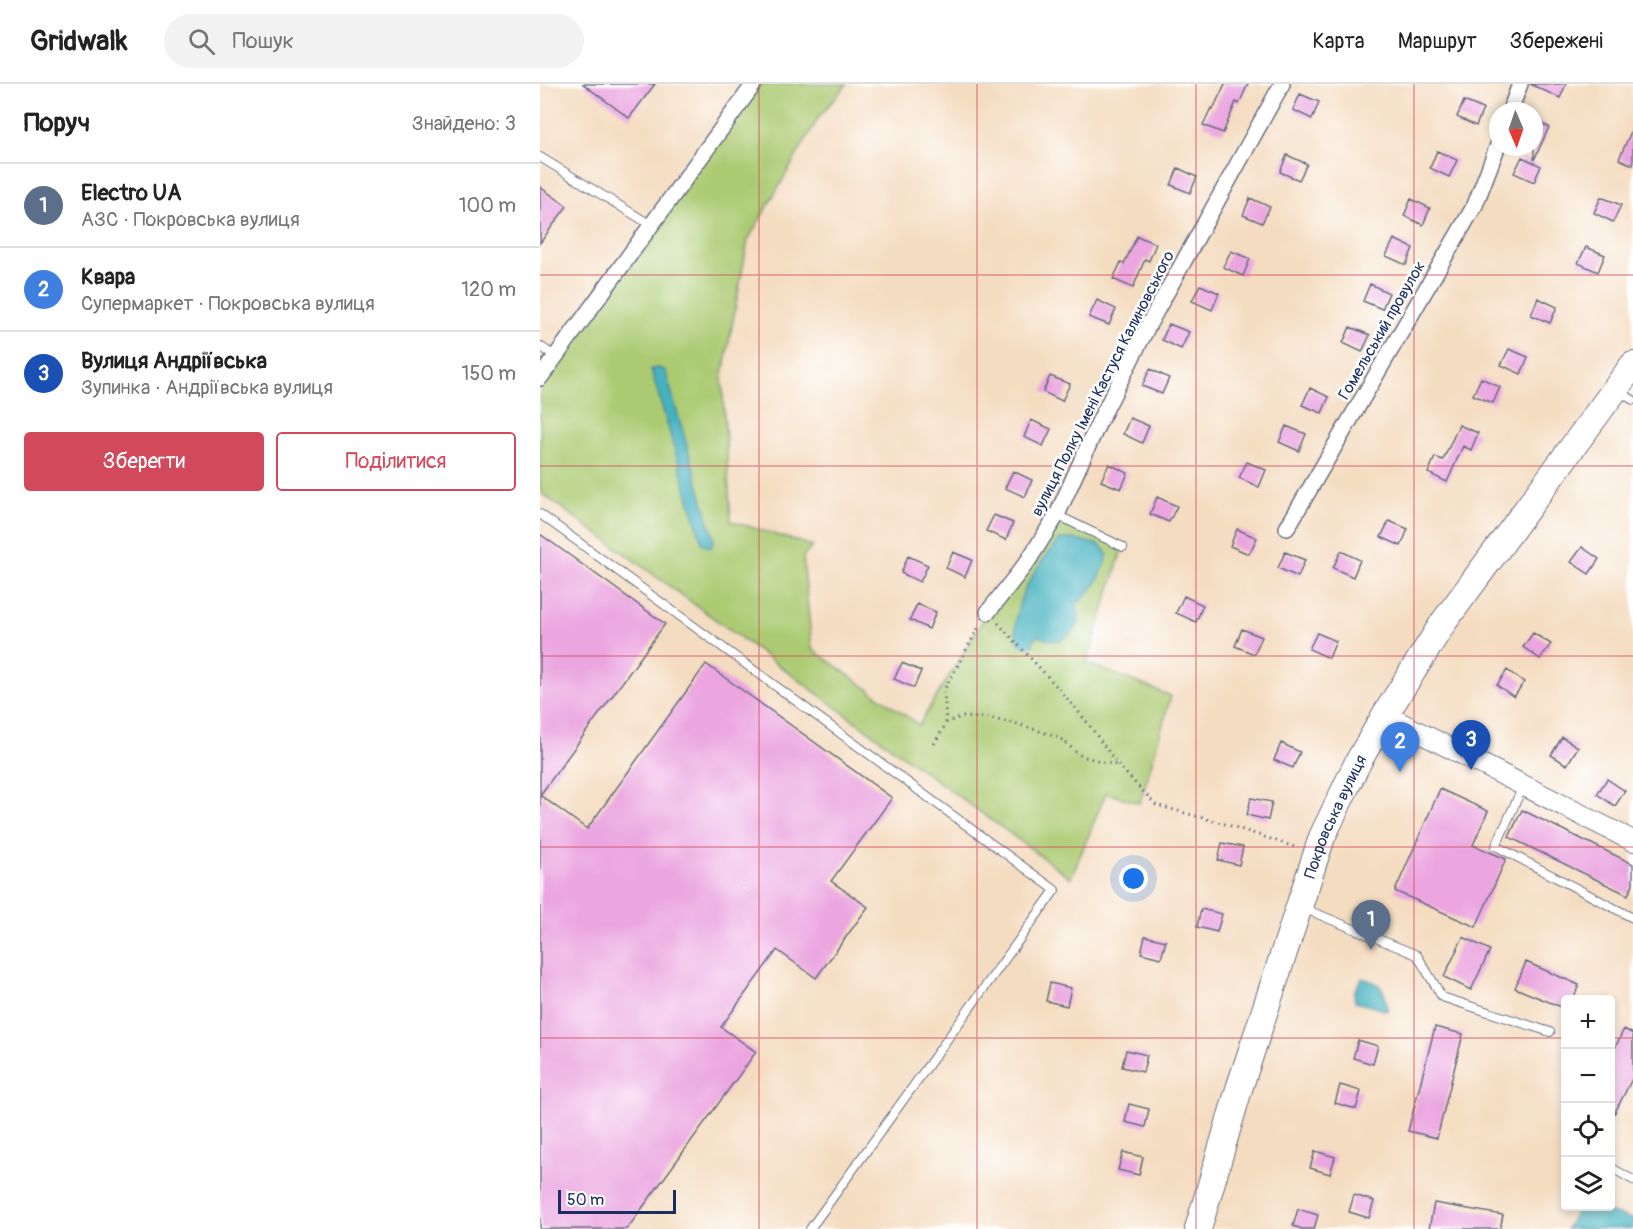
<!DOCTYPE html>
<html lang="uk">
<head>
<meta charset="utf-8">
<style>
  :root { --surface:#fff; --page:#f2f2f2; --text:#222; --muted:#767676; --line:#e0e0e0; --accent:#d1495b }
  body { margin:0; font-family:Pangolin,sans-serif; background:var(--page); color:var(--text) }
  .controls { position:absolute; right:18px; bottom:18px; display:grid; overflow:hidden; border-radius:6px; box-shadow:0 3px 9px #0003 }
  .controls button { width:54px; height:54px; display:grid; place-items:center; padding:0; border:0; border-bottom:2px solid var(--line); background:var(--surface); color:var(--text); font:30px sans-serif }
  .compass { position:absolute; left:949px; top:18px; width:54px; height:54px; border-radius:50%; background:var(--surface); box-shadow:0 3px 9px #0003; rotate:178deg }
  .scale { position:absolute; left:18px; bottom:15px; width:118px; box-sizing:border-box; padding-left:6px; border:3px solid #1b2f5e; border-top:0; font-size:16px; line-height:21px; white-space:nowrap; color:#1b2f5e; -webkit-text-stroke:4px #fff; paint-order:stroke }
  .you { position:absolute; left:594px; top:795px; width:21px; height:21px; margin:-15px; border:4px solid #fff; border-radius:50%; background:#1a73e8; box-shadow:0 0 0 9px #1a73e833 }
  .badge { display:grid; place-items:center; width:39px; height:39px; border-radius:50%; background:var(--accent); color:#fff; font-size:20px; font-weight:700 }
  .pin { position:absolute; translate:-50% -50px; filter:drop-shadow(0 2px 3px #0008) }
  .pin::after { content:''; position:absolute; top:32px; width:21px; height:18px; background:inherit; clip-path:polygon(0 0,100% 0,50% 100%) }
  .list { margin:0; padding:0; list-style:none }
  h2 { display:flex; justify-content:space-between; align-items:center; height:78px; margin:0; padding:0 24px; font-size:26px }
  h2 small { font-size:20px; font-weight:400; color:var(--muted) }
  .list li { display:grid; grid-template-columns:39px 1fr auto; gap:18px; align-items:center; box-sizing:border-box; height:84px; padding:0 24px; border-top:2px solid var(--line) }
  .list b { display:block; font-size:22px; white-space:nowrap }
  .list p { margin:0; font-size:20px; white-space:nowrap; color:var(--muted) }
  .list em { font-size:20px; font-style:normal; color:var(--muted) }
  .actions { display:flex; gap:12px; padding:18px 24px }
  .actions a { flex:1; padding:14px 0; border:2px solid var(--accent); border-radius:6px; text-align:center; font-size:21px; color:var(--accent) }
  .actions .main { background:var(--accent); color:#fff }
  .icon { flex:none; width:33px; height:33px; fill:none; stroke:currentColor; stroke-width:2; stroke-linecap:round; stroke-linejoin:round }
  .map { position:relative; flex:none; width:1093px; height:1145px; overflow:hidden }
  header { display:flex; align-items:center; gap:36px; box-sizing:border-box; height:84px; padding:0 30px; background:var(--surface); border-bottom:2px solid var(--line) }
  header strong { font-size:28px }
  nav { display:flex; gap:33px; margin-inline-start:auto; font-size:21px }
  .search { width:420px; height:54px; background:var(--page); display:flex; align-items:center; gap:15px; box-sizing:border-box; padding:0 21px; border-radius:33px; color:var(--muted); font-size:22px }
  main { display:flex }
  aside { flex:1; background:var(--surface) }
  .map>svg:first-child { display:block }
</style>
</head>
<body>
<header>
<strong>Gridwalk</strong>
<div class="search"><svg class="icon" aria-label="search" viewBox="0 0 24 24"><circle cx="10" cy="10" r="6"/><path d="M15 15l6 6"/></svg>Пошук</div>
<nav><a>Карта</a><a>Маршрут</a><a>Збережені</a></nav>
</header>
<main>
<aside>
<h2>Поруч<small>Знайдено: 3</small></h2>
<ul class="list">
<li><span class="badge" style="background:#5c6f8a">1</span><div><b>Electro UA</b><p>АЗС · Покровська вулиця</p></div><em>100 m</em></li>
<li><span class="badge" style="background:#3f7fe0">2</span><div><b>Квара</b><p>Супермаркет · Покровська вулиця</p></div><em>120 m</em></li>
<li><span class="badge" style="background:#1a4fb4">3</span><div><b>Вулиця Андріївська</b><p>Зупинка · Андріївська вулиця</p></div><em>150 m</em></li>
</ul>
<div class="actions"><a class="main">Зберегти</a><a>Поділитися</a></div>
</aside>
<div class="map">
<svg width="1093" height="1145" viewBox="0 0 1093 1145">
  <rect width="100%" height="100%" fill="#fff"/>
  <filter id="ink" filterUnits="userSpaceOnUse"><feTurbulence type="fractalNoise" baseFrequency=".0167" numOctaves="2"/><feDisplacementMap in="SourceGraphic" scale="12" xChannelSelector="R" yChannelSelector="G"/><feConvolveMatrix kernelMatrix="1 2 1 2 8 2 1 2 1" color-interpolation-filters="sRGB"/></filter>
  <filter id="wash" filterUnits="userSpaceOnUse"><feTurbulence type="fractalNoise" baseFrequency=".008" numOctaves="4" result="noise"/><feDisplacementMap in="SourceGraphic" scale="24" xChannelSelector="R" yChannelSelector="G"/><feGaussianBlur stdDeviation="1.35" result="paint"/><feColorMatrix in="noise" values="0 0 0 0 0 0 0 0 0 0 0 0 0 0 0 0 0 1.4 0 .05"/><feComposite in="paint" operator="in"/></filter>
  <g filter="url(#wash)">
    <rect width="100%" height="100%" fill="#f4dcc0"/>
    <path fill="#abca71" stroke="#637c68" stroke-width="1.5" d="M 214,0 L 307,0 L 279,33 L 208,156 L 182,295 L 191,437 L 273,462 L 263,473 L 272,565 L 379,641 L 448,528 L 517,431 L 583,463 L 547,579 L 631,612 L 600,719 L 566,709 L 531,794 L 0,408 L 0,294 Z"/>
    <path fill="#44b2c0" stroke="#30708f" stroke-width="1.5" d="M 118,284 L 125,286 L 174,455 L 171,464 L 162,459 L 111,285 Z
      M 520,455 L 533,455 L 560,461 L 568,471 C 561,493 555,505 537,519 L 539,538 C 526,557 520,561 498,552 L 494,555 L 493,562 L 486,563 L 478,558 C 467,522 497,481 520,455 Z
      M 822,894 C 845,900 844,906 848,927 L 831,922 L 815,918 L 814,908 Z
      M 1052,1124 L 1093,1135 L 1093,1145 L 1026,1145 L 1036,1127 Z"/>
    <g id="blocks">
      <path fill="#eba6e0" d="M 43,0 L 115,0 L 89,34 Z
        M 685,0 L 708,0 L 699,20 L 696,18 L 683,49 L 663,41 L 671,24 L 673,25 Z
        M 990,0 L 1026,0 L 1020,14 Z
        M 760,10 L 779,18 L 772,35 L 753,26 Z
        M 924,17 L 943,25 L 936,42 L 917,33 Z
        M 994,36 L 1009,43 L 994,76 Z
        M 1093,43 L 1093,81 L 1079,75 Z
        M 897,67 L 917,76 L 909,93 L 890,84 Z
        M 747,71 L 767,80 L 759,96 L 740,88 Z
        M 982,73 L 1001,82 L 994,98 L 974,89 Z
        M 638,84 L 657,93 L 650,109 L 631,101 Z
        M 0,103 L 27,122 L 0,159 Z
        M 1061,113 L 1081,121 L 1073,138 L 1054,129 Z
        M 710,114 L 730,123 L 722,139 L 703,131 Z
        M 871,115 L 890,124 L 883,141 L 864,132 Z
        M 597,152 L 616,160 L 609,177 L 605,175 L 593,204 L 573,195 L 581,178 L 584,180 Z
        M 854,155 L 873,164 L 866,181 L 846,172 Z
        M 1046,163 L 1065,171 L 1058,188 L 1038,179 Z
        M 691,167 L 710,175 L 703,192 L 683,183 Z
        M 830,200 L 849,209 L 842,225 L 823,217 Z
        M 660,201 L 679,209 L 672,226 L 652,217 Z
        M 998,214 L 1017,223 L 1010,239 L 991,231 Z
        M 557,216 L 576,225 L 569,241 L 549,233 Z
        M 629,240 L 649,248 L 641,265 L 622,256 Z
        M 810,243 L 830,251 L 822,268 L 803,259 Z
        M 969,265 L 988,273 L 981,290 L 961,281 Z
        M 610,285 L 629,294 L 622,310 L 602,302 Z
        M 510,292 L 530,300 L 522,317 L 503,308 Z
        M 941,294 L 960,303 L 953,319 L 933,311 Z
        M 770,304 L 789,313 L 782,329 L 762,321 Z
        M 590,334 L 609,342 L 602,359 L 583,350 Z
        M 491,336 L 511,345 L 503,362 L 484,353 Z
        M 919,341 L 938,349 L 931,366 L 923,362 L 907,398 L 888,389 L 895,373 L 903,376 Z
        M 746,342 L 766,350 L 759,367 L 739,358 Z
        M 707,378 L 726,386 L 719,403 L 699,394 Z
        M 569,380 L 588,389 L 581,405 L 561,397 Z
        M 473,387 L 492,396 L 485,413 L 465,404 Z
        M 617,413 L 637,422 L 629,438 L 610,430 Z
        M 454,431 L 473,439 L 466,456 L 446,447 Z
        M 849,437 L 868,445 L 861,462 L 841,453 Z
        M 697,445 L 717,454 L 709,470 L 690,462 Z
        M 0,450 L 125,540 L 0,711 L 47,745 L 166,580 L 352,714 L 291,797 L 328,823 L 276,894 L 237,866 L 181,943 L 216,968 L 87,1145 L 0,1145 Z
        M 1042,463 L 1059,475 L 1049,490 L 1031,478 Z
        M 801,467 L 820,476 L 813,493 L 793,484 Z
        M 413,468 L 432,476 L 425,493 L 406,484 Z
        M 745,468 L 765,476 L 758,493 L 738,484 Z
        M 368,472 L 388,481 L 380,498 L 361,489 Z
        M 644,512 L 663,521 L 656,538 L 636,529 Z
        M 377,520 L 396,528 L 389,545 L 370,536 Z
        M 702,545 L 722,553 L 714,570 L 695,562 Z
        M 777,549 L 796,557 L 789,574 L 769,565 Z
        M 993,549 L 1011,560 L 1000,575 L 983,563 Z
        M 362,579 L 381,587 L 374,604 L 354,595 Z
        M 967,586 L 984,598 L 974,613 L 957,601 Z
        M 1022,653 L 1038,663 L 1027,681 L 1011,671 Z
        M 741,659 L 760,668 L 753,684 L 734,676 Z
        M 1067,695 L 1085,707 L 1075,722 L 1057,710 Z
        M 900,705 L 948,727 L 933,761 L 966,775 L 936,843 L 855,807 Z
        M 711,714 L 732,718 L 728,736 L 707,731 Z
        M 982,726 L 1093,780 L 1093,800 L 1088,811 L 969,753 Z
        M 682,759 L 703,763 L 699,781 L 678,776 Z
        M 661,825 L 682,830 L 677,848 L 657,843 Z
        M 605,852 L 626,857 L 621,874 L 601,869 Z
        M 923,853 L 950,866 L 931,906 L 904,893 Z
        M 986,878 L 1039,901 L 1033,915 L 1026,915 L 1026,925 L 975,904 Z
        M 510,899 L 531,904 L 527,922 L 506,917 Z
        M 895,943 L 923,950 L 897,1054 L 868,1047 Z
        M 1084,945 L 1093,950 L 1093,993 L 1071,1036 L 1071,972 Z
        M 818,956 L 838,962 L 833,980 L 813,974 Z
        M 586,966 L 607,971 L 603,988 L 582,983 Z
        M 800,1001 L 821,1007 L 816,1025 L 795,1019 Z
        M 589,1020 L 609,1025 L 605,1043 L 585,1038 Z
        M 775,1067 L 795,1073 L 790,1090 L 770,1084 Z
        M 583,1068 L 603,1073 L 599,1091 L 578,1086 Z
        M 814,1111 L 834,1117 L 829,1134 L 809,1128 Z
        M 894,1119 L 963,1131 L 960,1145 L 889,1145 Z
        M 758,1125 L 778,1131 L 774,1145 L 762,1145 L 753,1142 Z"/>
    </g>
  </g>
  <g filter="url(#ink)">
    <use href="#blocks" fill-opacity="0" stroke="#676c80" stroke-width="1.5"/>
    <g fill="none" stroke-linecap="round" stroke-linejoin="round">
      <defs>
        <path id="service" d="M 0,73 L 111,141
          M 0,262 L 16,273
          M 1079,307 L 1093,316
          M 0,430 L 515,806 L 270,1145
          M 517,431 L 583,463
          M 983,702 L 956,762 L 1093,834
          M 763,824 L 877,871 L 902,913 L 1010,948
          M 1070,1083 L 1093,1096"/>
        <path id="minor" d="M 970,27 L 980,0
          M 0,294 L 214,0
          M 747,444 L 935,121 L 958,61
          M 448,528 L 488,477 L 517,431 L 558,340 L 609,240 L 742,0"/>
        <path id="tertiary" d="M 845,631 L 1093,757"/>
        <g id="trunk">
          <path id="s1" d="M 658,1145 L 699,1005 L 782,753 L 818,678 L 845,631 L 903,539 L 1093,281"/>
        </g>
      </defs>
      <use href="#service" stroke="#676c80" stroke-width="10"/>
      <use href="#minor" stroke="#676c80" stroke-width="18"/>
      <use href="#tertiary" stroke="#676c80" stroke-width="22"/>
      <use href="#trunk" stroke="#676c80" stroke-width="28"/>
      <path stroke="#676c80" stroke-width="3" stroke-dasharray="1.5 4.5" stroke-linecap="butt" d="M 458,539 L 520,606 L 547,638 L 578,681 L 616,721 L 685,740 L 758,764
        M 406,639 L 404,606 L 440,541
        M 394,660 L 407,638 L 421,633 L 448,634 L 478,640 L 520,654 L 541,672 L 576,681"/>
      <use href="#service" stroke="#fff" stroke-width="8"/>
      <use href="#minor" stroke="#fff" stroke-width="15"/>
      <use href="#tertiary" stroke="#fff" stroke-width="20"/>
      <use href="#trunk" stroke="#fff" stroke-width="26"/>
    </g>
  </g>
  <path fill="none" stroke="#d1495b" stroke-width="1.5" stroke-opacity="0.55" d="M 219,0 L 219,1145M 437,0 L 437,1145M 656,0 L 656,1145M 874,0 L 874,1145M 0,191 L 1093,191M 0,382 L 1093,382M 0,572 L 1093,572M 0,763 L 1093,763M 0,954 L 1026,954M 1070,954 L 1093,954"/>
  <g text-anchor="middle" stroke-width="5" stroke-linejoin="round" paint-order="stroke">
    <g font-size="16" fill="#1b2f5e" stroke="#fff">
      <text transform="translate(841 246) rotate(-60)" y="6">Гомельський провулок</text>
      <text transform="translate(562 299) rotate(-63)" y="6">вулиця Полку Імені Кастуся Калиновського</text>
      <text dy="6" stroke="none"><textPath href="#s1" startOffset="435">Покровська вулиця</textPath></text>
    </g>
  </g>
</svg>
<div class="controls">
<button>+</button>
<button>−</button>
<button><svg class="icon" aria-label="locate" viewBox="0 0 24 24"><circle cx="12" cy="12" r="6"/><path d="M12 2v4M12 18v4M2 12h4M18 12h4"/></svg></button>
<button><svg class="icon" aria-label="layers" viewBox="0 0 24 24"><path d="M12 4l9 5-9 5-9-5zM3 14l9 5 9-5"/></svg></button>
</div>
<svg class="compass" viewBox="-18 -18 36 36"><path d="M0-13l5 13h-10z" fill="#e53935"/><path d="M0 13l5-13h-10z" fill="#767676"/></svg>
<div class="scale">50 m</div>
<div class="you"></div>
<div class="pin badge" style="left:831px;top:866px;background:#5c6f8a">1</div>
<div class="pin badge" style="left:860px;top:688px;background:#3f7fe0">2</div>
<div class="pin badge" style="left:931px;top:686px;background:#1a4fb4">3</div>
</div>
</main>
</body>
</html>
